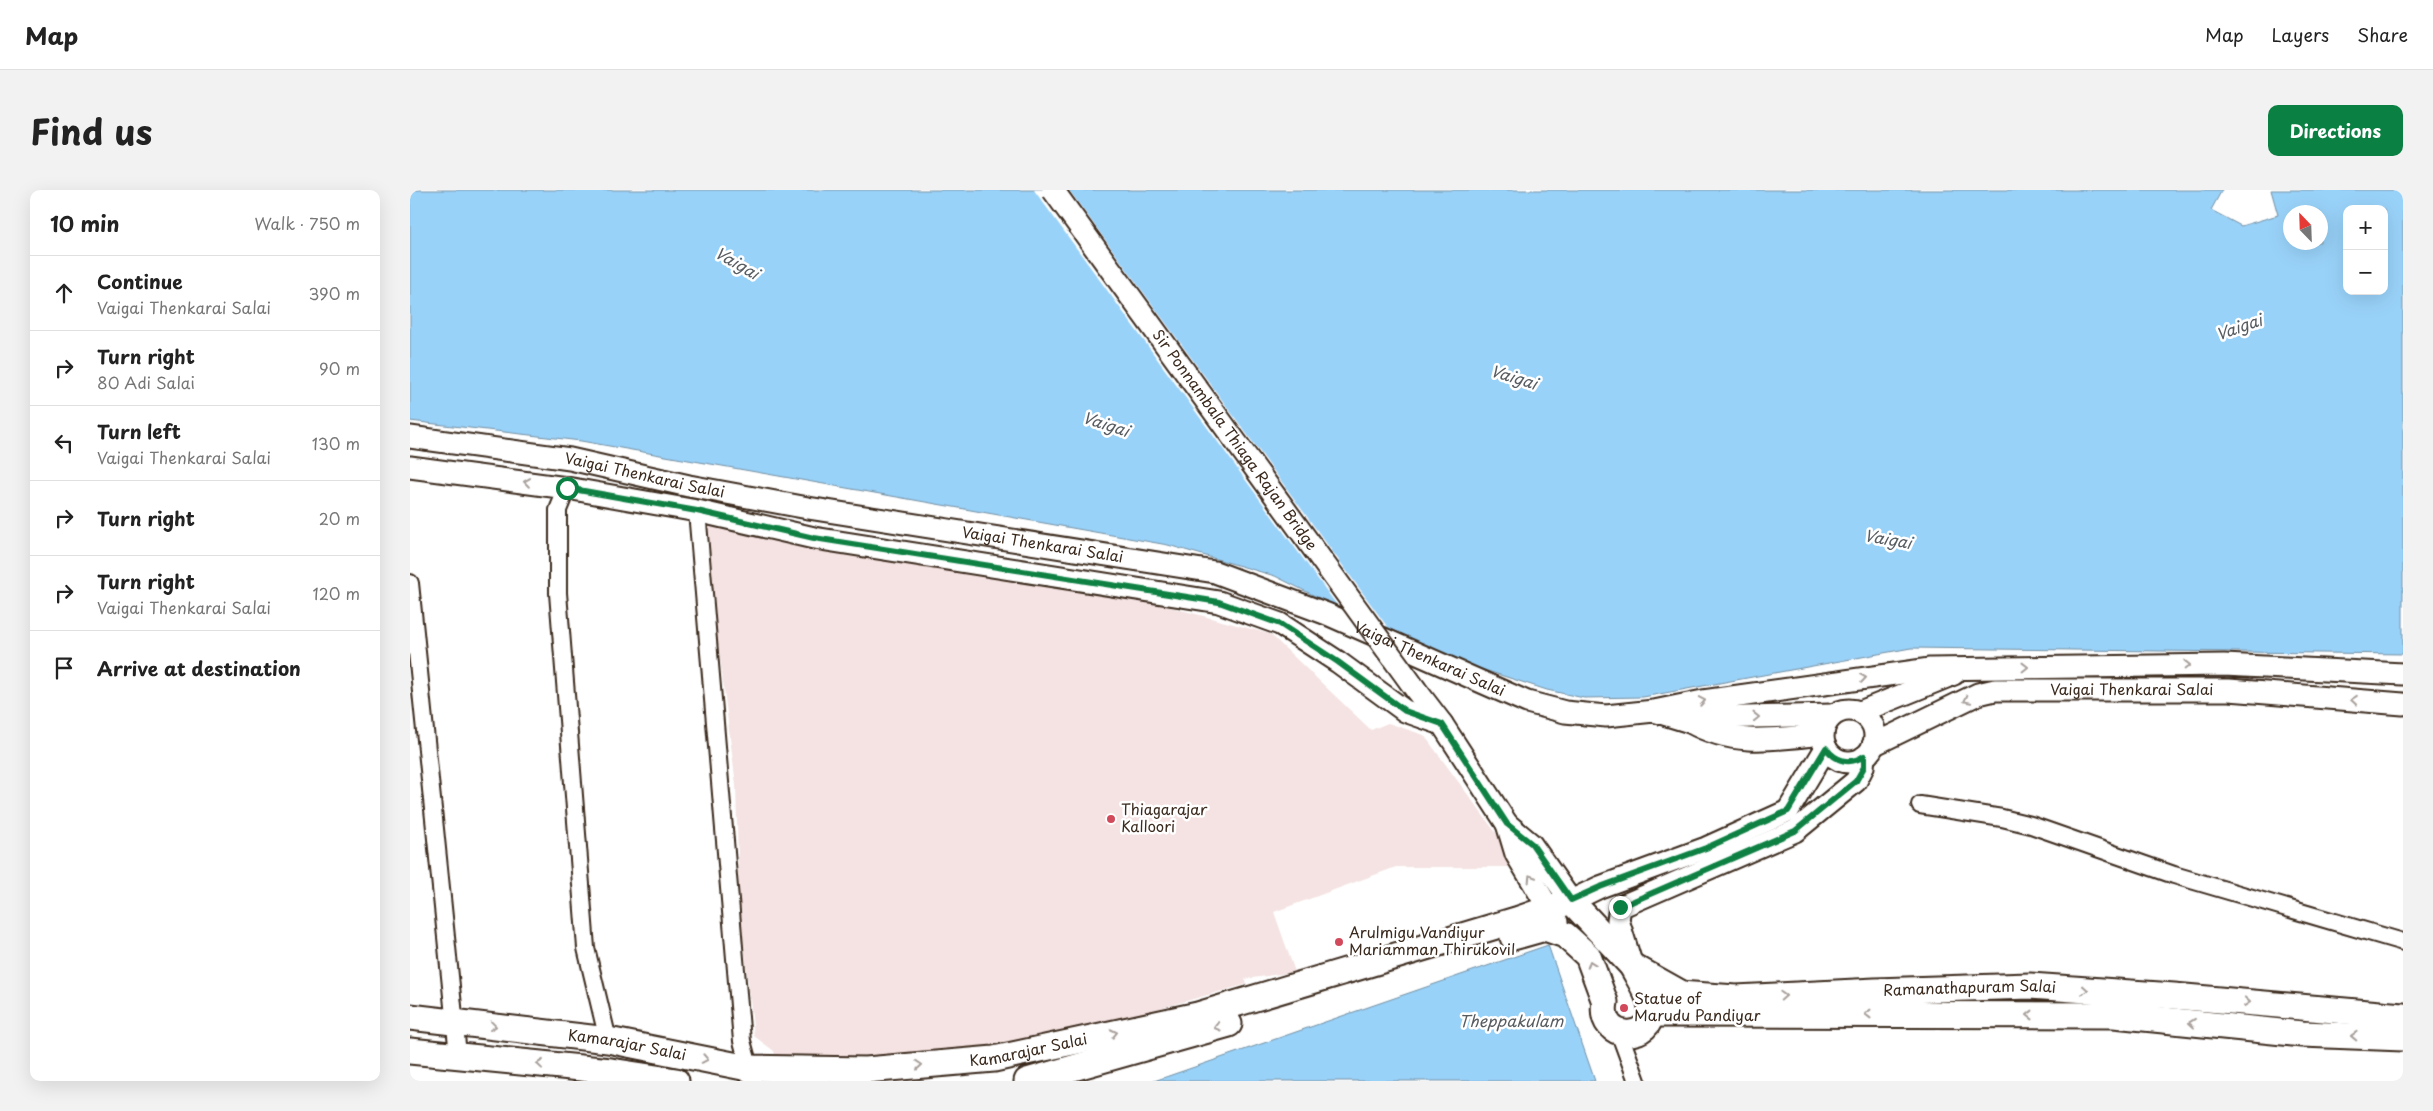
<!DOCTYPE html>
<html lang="en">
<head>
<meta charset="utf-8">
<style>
  :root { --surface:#fff; --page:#f2f2f2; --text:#222; --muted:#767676; --line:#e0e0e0; --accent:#0b8043 }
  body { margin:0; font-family:"Playpen Sans",sans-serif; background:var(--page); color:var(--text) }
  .controls { position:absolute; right:15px; top:15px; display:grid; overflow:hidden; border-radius:10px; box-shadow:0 5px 20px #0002 }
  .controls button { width:45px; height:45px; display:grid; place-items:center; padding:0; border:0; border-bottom:1px solid var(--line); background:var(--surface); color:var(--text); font:25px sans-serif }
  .compass { position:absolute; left:1873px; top:15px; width:45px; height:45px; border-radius:50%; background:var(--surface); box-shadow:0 5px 20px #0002; rotate:337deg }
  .stop { position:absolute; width:15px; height:15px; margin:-11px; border:4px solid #0b8043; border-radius:50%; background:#fff }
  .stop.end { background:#0b8043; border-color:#fff; box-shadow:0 1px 5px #0008 }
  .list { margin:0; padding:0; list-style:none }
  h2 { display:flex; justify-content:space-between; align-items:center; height:65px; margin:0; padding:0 20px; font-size:21px }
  h2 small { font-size:16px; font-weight:400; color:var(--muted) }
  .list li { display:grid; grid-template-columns:32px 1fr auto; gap:15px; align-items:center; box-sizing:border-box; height:75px; padding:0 20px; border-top:1px solid var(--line) }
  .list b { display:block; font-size:19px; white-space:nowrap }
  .list p { margin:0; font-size:16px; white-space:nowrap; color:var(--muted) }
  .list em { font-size:16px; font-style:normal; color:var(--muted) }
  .icon { flex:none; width:28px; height:28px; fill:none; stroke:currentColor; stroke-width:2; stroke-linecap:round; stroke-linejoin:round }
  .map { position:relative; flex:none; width:1993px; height:891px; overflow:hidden; border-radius:10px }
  header { display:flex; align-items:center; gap:30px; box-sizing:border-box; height:70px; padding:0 25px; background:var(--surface); border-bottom:1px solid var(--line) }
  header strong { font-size:24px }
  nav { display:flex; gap:28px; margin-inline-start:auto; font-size:18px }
  .intro { display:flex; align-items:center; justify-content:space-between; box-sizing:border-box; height:120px; padding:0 30px }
  h1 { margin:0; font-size:35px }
  .button { padding:12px 22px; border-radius:10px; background:var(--accent); color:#fff; font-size:18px; font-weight:700 }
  main { display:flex; gap:30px; padding:0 30px }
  aside { flex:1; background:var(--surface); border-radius:10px; box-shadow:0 5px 20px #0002 }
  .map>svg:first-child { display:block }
</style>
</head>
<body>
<header>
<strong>Map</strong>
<nav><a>Map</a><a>Layers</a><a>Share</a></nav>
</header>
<div class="intro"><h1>Find us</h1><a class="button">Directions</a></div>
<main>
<aside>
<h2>10 min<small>Walk · 750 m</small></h2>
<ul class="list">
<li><svg class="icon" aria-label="ahead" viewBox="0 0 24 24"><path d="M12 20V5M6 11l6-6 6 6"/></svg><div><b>Continue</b><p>Vaigai Thenkarai Salai</p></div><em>390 m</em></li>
<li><svg class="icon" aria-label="right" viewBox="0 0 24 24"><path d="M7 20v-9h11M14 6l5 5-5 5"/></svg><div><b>Turn right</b><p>80 Adi Salai</p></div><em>90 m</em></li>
<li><svg class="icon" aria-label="left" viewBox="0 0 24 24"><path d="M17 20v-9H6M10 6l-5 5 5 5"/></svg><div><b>Turn left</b><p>Vaigai Thenkarai Salai</p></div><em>130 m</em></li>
<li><svg class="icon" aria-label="right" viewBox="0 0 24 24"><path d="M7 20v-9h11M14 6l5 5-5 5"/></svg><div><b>Turn right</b></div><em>20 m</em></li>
<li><svg class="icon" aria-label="right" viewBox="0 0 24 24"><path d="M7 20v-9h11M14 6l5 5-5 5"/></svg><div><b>Turn right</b><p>Vaigai Thenkarai Salai</p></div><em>120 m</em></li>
<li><svg class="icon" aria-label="arrive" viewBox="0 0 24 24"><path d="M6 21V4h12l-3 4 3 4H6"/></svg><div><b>Arrive at destination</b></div></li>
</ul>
</aside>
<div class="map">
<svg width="1993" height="891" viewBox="0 0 1993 891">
  <rect width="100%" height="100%" fill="#fff"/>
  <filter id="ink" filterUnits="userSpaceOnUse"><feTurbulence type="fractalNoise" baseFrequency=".02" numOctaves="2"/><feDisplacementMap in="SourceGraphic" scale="10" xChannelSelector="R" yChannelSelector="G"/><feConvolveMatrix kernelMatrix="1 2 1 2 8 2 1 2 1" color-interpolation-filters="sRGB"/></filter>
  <g filter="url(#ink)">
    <path fill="#f4e3e2" d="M 292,326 L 734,410 L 860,444 L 961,540 L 978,533 L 1014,545 L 1100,662 L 1103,673 L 1098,677 L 986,677 L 864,722 L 885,782 L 835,789 L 837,794 L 733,823 L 570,864 L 483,869 L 366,868 L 364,861 L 344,846 L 329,709 L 326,595 Z"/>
    <path fill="#99d2f9" stroke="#738fa1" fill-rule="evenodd" d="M 0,0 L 1812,0 L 1801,20 L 1831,36 L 1868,25 L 1861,0 L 1993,0 L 1993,464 L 1501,458 L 1233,507 L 1174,508 L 1137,500 L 1015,461 L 865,386 L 758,355 L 171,251 L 0,231 ZM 1937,19 L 1974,19 L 1974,101 L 1937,101 ZM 1880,22 L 1910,22 L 1910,52 L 1880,52 Z
      M 1138,755 L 1185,891 L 744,891 Z"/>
    <path fill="#fff" d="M 624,0 L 659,0 L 987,450 L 932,422 Z"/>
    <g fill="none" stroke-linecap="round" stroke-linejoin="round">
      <defs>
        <path id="minor" d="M 157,298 L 148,320 L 148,403 L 176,758 L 198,850
          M 287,321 L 332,851 L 343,891
          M 0,393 L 48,865
          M 1510,615 L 1592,628 L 1621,635 L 1764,685 L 1993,752
          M 1209,842 L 1227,891"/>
        <g id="major">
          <path id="s1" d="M 0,247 L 160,269 L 279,296 L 398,318 L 805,382 L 917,424 L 1117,512 L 1155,522 L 1196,526 L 1244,521 L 1293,511 L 1520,479 L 1814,475 L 1993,484"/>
          <path d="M 0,277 L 157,298 L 287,321 L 404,348 L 809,412 L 870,434 L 928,472 L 995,521 L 1032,534"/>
          <path d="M 1006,500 L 1032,534 L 1097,634 L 1106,664 L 1147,732"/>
          <circle cx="1439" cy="546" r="26"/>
          <path d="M 1247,522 L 1280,532 L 1299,528 L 1422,525"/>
          <path d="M 1450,522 L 1544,484"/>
          <path d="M 1280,532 C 1324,557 1365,549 1413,544"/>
          <path id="s2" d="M 1463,555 L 1568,504 L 1585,500 L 1819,500 L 1993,514"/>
          <path d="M 1097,634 L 1121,654 L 1161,711 L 1190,697 L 1296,658 L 1378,621 L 1416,558"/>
          <path d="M 1222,776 L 1208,730 L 1210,717 L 1385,641 L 1446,591 L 1453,577 L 1454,567"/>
        </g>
        <g id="highway">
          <path d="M 1103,747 L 1135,738 L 1155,745 L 1178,766 L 1195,812 C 1187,853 1245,852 1241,818 C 1240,805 1228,788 1222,776"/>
          <path id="s3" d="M 1255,803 L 1326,808 L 1465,801 L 1620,796 L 1764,806 L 1993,826"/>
          <path d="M 1241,824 L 1704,825 L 1892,844 L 1993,848"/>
          <path id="s4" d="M 0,827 L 198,850 L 338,878 L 456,880 L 584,869 L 788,825 L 1106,730 L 1161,711 L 1222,776 L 1272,804"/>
          <path d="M 0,861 L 201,881 L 266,891"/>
          <path d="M 617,891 L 819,834"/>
        </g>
      </defs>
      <use href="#minor" stroke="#3b2a1e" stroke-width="20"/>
      <use href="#major" stroke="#3b2a1e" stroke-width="25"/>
      <use href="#highway" stroke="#3b2a1e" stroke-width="29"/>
      <use href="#minor" stroke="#fff" stroke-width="16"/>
      <use href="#major" stroke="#fff" stroke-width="21"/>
      <use href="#highway" stroke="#fff" stroke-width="25"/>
      <defs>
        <g id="major-bridge">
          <path id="s5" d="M 643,0 L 1006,500"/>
        </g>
      </defs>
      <use href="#major-bridge" stroke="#3b2a1e" stroke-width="25" stroke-linecap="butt"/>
      <use href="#major-bridge" stroke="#fff" stroke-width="21"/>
    </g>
    <defs><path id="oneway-chevron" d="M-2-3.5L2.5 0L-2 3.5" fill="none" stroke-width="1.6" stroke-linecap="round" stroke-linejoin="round" transform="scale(1.25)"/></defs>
    <g stroke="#a79f9a">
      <use href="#oneway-chevron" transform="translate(117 292) rotate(-172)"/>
      <use href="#oneway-chevron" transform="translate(1777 475) rotate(-1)"/>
      <use href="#oneway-chevron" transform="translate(1615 477) rotate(-1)"/>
      <use href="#oneway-chevron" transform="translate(1453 488) rotate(-8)"/>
      <use href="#oneway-chevron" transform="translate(1557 510) rotate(154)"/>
      <use href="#oneway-chevron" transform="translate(1944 510) rotate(-175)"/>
      <use href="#oneway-chevron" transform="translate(1292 511) rotate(-10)"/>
      <use href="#oneway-chevron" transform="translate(1346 527) rotate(-1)"/>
      <use href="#oneway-chevron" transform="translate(1121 688) rotate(-122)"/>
      <use href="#oneway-chevron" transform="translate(1181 774) rotate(-109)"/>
      <use href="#oneway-chevron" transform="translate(1675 800) rotate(4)"/>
      <use href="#oneway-chevron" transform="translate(1373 806) rotate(-3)"/>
      <use href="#oneway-chevron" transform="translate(1837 812) rotate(5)"/>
      <use href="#oneway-chevron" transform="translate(1458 824) rotate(-180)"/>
      <use href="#oneway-chevron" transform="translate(1620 825) rotate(-180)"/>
      <use href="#oneway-chevron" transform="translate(1782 833) rotate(-174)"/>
      <use href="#oneway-chevron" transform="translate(83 836) rotate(7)"/>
      <use href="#oneway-chevron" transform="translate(807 837) rotate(164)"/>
      <use href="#oneway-chevron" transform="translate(704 843) rotate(-12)"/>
      <use href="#oneway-chevron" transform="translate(1944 846) rotate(-178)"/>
      <use href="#oneway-chevron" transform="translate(295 869) rotate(11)"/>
      <use href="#oneway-chevron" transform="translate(130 874) rotate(-174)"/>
      <use href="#oneway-chevron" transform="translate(509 875) rotate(-5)"/>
    </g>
  </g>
  <g fill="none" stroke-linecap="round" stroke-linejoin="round" filter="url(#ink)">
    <path stroke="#0b8043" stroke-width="6" d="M 157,298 L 287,321 L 404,348 L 809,412 L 870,434 L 928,472 L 995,521 L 1032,534 L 1097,634 L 1122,654 L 1161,710 L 1190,697 L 1296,658 L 1378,621 L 1416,558 C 1426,572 1440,575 1454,566 L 1454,577 L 1446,591 L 1385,641 L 1210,717"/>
  </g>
  <g fill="#d1495b" stroke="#fff" stroke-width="2">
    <circle cx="701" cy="629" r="5"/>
    <circle cx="929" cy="752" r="5"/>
    <circle cx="1214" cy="818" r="5"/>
  </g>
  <g text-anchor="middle" stroke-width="5" stroke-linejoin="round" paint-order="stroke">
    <g font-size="15" fill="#3b2a1e" stroke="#fff">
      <text dy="5" stroke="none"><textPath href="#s5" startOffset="309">Sir Ponnambala Thiaga Rajan Bridge</textPath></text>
      <text dy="5" stroke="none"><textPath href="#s1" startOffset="238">Vaigai Thenkarai Salai</textPath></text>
      <text dy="5" stroke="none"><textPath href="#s1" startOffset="642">Vaigai Thenkarai Salai</textPath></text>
      <text dy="5" stroke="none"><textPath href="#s1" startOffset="1048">Vaigai Thenkarai Salai</textPath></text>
      <text dy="5" stroke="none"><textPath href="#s2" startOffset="271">Vaigai Thenkarai Salai</textPath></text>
      <text dy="5" stroke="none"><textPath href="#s3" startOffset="305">Ramanathapuram Salai</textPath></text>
      <text dy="5" stroke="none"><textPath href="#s4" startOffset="219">Kamarajar Salai</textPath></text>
      <text dy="5" stroke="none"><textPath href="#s4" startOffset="624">Kamarajar Salai</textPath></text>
    </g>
    <g font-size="15" fill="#3b2a1e" stroke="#fff" text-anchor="start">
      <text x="711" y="625">Thiagarajar<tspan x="711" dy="17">Kalloori</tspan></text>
      <text x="939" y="748">Arulmigu Vandiyur<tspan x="939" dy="17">Mariamman Thirukovil</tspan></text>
      <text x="1224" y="814">Statue of<tspan x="1224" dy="17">Marudu Pandiyar</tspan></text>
    </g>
    <g font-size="16" font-style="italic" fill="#575c60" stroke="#fff">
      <text transform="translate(327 73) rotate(30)" y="6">Vaigai</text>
      <text transform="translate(1829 137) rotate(-19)" y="6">Vaigai</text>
      <text transform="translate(1104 187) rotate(17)" y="6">Vaigai</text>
      <text transform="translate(696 234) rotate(18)" y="6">Vaigai</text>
      <text transform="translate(1478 349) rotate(10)" y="6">Vaigai</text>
      <text x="1101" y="837">Theppakulam</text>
    </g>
  </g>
</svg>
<div class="controls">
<button>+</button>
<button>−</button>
</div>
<svg class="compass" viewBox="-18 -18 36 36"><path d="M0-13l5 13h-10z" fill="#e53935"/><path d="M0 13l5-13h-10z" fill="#767676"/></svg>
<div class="stop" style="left:157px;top:298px"></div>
<div class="stop end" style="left:1210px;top:717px"></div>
</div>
</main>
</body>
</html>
